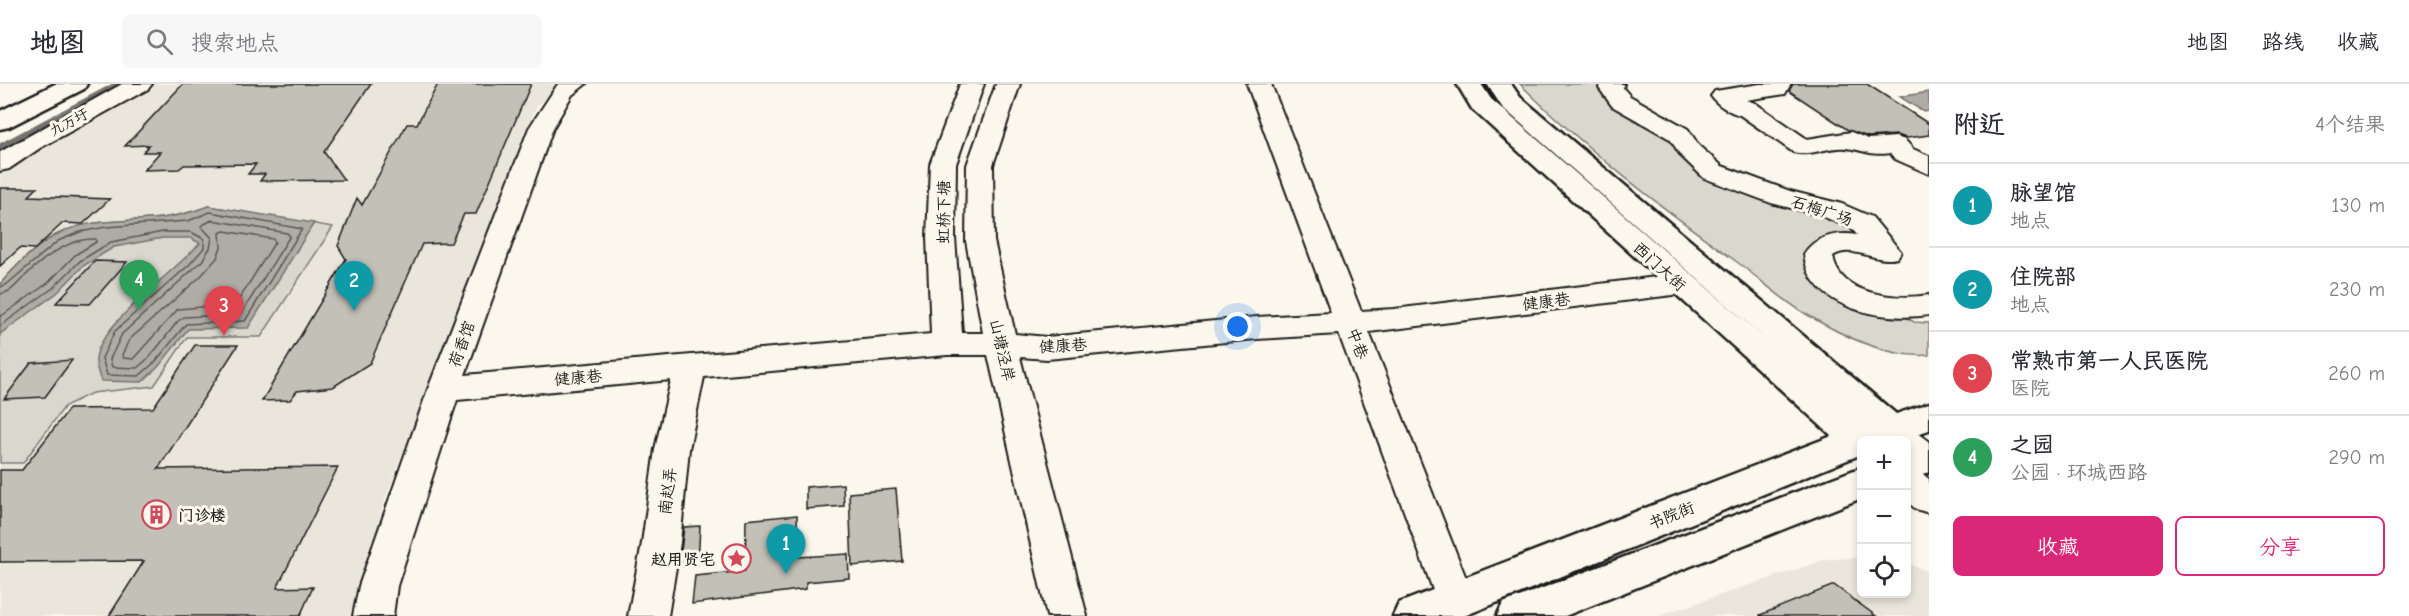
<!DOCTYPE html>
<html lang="zh">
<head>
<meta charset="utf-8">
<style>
  :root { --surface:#fff; --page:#f7f7f7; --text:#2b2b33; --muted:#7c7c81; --line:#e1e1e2; --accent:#db2777 }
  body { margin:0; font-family:"Comic Neue","LXGW WenKai TC",sans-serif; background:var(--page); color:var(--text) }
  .controls { position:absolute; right:18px; bottom:18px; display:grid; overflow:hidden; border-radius:9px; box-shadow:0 3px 9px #0003 }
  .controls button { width:54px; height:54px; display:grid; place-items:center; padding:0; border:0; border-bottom:2px solid var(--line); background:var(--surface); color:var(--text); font:30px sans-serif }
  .you { position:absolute; left:1238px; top:243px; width:21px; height:21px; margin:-15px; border:4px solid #fff; border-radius:50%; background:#1a73e8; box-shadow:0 0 0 9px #1a73e833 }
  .badge { display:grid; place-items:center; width:39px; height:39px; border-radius:50%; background:var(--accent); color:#fff; font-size:20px; font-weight:700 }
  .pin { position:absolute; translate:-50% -50px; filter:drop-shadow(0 2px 3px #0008) }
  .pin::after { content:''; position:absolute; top:32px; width:21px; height:18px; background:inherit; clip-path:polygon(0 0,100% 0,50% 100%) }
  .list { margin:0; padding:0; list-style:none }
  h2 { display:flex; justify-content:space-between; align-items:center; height:78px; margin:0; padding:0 24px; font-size:26px }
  h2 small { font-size:20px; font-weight:400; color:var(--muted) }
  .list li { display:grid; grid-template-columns:39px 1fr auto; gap:18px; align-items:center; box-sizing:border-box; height:84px; padding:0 24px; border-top:2px solid var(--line) }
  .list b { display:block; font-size:22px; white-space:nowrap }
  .list p { margin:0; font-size:20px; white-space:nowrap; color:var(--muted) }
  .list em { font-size:20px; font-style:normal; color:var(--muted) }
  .actions { display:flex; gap:12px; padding:18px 24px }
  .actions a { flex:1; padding:14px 0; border:2px solid var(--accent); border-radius:9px; text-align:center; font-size:21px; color:var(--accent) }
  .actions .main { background:var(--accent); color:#fff }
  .icon { flex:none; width:33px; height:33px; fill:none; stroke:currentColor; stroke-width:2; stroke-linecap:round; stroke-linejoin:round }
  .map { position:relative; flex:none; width:1929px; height:532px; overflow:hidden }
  header { display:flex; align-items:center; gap:36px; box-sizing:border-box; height:84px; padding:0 30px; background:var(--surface); border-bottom:2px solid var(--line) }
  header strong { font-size:28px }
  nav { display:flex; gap:33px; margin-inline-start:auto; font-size:21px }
  .search { width:420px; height:54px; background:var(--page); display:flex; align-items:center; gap:15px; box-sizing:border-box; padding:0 21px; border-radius:9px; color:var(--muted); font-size:22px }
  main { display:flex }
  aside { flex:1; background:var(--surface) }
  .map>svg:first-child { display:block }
</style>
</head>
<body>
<header>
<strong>地图</strong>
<div class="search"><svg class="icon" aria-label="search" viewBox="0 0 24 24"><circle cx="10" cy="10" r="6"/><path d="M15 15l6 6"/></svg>搜索地点</div>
<nav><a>地图</a><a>路线</a><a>收藏</a></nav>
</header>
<main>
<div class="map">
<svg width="1929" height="532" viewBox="0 0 1929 532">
  <rect width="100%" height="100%" fill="#fbf7ec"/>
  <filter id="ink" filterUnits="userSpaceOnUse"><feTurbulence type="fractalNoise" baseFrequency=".0167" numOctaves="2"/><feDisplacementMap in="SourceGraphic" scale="12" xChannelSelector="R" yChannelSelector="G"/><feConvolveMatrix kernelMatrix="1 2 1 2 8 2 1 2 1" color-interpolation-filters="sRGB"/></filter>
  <g filter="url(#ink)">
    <path fill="#eae6dc" d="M 151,0 L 567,0 L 538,20 L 525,48 L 383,421 L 361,532 L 0,532 L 0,83 Z
      M 1861,473 L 1862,510 L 1906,510 L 1907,479 L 1929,488 L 1929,532 L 1658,532 L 1824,476 Z"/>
    <path fill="#dad7ce" stroke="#7b7a75" stroke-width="1.5" d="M 1520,0 L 1612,0 L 1690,67 L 1781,113 L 1879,157 L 1841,158 L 1820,184 L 1914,238 L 1929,239 L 1929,271 C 1888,275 1841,251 1806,230 C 1782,216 1760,195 1737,178 C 1661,123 1586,66 1520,0 Z
      M 209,122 L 333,143 L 261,253 L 187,253 L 154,302 L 92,309 L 65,322 L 23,379 L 0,379 L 0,200 C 14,184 37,161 56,151 C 85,135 119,138 151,135 C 172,134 190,129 209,122 Z"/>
    <path fill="#afaca5" stroke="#74726e" stroke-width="1.5" d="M 1929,8 L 1929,27 L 1924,28 L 1900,13 Z
      M 209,122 L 314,139 L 248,244 L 188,245 L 159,282 L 142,298 L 101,297 C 99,291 95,281 96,275 C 98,241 176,187 200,159 L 190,154 L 163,154 L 114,163 L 83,182 L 57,209 L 0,250 L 0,200 C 14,184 37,161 56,151 C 85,135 119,138 151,135 C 172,134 190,129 209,122 Z"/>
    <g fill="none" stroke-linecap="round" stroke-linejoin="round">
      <path stroke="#575653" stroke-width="1.5" d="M 212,136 L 287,149 L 290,152 L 241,230 L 184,233 L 178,237 L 150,273 L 137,284 L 112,283 L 110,275 L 122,250 L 202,177 L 210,164 L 212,154 L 201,142 Z
        M 224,147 L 273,155 L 275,158 L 236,220 L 178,225 L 133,275 L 123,274 L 122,271 L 129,256 L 200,193 L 217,174 L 221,163 L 220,149 Z
        M 0,203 L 6,201 L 58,157 L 80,148 L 106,143 L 188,137 L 210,128 L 302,145 L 245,237 L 186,240 L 155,278 L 139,292 L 107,291 L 102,274 L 115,247 L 189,181 L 204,164 L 204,155 L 191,148 L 163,148 L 111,158 L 80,177 L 53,204 L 0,242
        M 0,210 C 11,209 15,202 23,194 C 41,176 68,153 96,155 L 96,158 L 75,171 L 48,199 L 0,233"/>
      <path stroke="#74726e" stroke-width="7" d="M 0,63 L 119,0"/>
    </g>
    <path fill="#c3c0b8" stroke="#1c1c1c" stroke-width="1.5" d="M 183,0 L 371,0 L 324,68 L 344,96 L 260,97 L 265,90 L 248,90 L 256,80 L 184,81 L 179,85 L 144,86 L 160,68 L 143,68 L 149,61 L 125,62 Z
      M 438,0 L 531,0 L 476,130 L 464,130 L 451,159 L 422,160 L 370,279 L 333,303 L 297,307 L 290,316 L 262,317 L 346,175 L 338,162 L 357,114 L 362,121 L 407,40 L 417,40 Z
      M 1793,0 L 1867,0 L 1929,40 L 1929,51 L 1907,54 L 1896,51 L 1868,53 L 1848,46 L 1789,7 Z
      M 0,104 L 37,104 L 29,112 L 110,115 L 83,140 L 63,139 L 35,165 L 20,164 L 0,182 Z
      M 95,177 L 127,178 L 90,220 L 56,219 Z
      M 195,261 L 238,261 L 158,385 L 338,383 L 277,504 L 313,503 L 300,532 L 109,532 L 144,477 L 0,478 L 0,386 L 22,386 L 69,325 L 153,324 Z
      M 72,276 L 45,313 L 4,315 L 31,279 Z
      M 843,400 L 844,422 L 806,425 L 806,403 Z
      M 896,405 L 902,477 L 852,482 L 849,409 Z
      M 797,431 L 798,473 L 848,470 L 849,494 L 806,498 L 806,505 L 692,520 L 695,492 L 745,487 L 746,436 Z
      M 700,442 L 698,480 L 679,482 L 684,443 Z
      M 1834,501 L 1876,532 L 1760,532 L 1760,531 Z"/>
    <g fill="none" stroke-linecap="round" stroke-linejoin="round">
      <defs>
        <path id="minor" d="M 122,0 L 152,0 L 148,5 L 40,64 L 9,85 L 0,87 L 0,68 Z
          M 558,0 L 586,0 L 572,11 L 553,44 L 465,291 L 931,250 L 927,154 L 930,80 L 960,0 L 984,0 L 956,80 L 955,154 L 962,249 L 983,249 L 966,157 L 967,81 L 996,0 L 1020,0 L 993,81 L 994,157 L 1015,250 L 1047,253 L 1257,233 L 1331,229 L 1247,0 L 1271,0 L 1361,227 L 1394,225 L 1681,190 L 1691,193 L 1696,200 L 1691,207 L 1681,210 L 1369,248 L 1475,517 L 1470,529 L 1461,532 L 1442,529 L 1437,517 L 1339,250 L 1257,255 L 1047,275 L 1020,273 L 1087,532 L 1047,532 L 988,271 L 947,271 L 704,293 L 689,365 L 680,459 L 668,532 L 628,532 L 642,459 L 655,365 L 671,296 L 457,316 L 397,502 L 393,532 L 353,532 L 359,502 L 428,305 L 529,44 Z
          M 1600,0 L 1624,0 L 1623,4 L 1630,12 L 1688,45 L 1699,62 L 1722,82 L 1790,107 L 1842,120 L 1872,133 L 1901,168 L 1897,174 C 1876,180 1852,159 1833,172 C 1838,212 1897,216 1929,211 L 1929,231 C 1884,238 1809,225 1804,170 C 1815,152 1837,148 1857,151 L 1852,145 L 1822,132 L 1771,119 L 1704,94 L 1681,72 L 1670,55 L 1612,22 L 1599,4 Z
          M 1760,0 L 1791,0 L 1785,10 L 1746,16 L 1755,19 L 1807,55 L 1851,48 L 1868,55 L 1896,53 L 1905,56 L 1913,65 L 1929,72 L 1929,90 L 1895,75 L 1890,69 C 1872,72 1863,66 1846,64 C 1828,62 1811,73 1793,68 L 1740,31 C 1729,28 1717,21 1711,12 L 1715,7 Z
          M 1906,345 L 1918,349 L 1929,357 L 1929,389 L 1917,385 L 1906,377 L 1906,356 L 1890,356 L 1894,349 Z
          M 1906,382 L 1918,386 L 1929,395 L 1929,429 L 1916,425 L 1906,417 Z"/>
        <path id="major" d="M 55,0 L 87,0 L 84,5 L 9,43 L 0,45 L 0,27 Z
          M 1457,0 L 1481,0 L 1491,15 L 1769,258 L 1502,23 L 1487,0 L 1511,0 L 1520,13 L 1896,330 L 1929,319 L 1929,346 L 1899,356 L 1862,356 L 1862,370 L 1464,532 L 1393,532 L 1399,519 L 1832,352 L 1472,25 Z
          M 1929,359 L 1929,388 L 1906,395 L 1906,366 Z
          M 1862,383 L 1862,414 L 1565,532 L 1497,532 L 1503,519 Z"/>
      </defs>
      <use href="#minor" stroke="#1c1c1c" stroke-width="4"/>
      <use href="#major" stroke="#1c1c1c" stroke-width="5"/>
      <use href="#minor" fill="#fbf7ec" fill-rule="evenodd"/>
      <use href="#major" fill="#fbf7ec" fill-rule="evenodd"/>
    </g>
  </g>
  <defs>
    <symbol id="building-ring" viewBox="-11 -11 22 22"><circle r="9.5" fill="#fbf7ec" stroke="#d1495b" stroke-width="1.5"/><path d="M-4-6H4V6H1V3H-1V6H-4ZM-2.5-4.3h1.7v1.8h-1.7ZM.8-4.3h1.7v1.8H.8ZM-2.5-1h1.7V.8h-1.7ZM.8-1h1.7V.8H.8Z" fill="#d1495b"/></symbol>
    <symbol id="sight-ring" viewBox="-11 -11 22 22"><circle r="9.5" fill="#fbf7ec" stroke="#d1495b" stroke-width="1.5"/><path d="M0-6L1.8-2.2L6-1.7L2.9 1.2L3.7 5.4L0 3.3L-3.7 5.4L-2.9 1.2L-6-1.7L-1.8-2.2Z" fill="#d1495b"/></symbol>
  </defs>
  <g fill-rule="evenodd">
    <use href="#building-ring" x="140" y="414" width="33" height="33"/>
    <use href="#sight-ring" x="720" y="458" width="33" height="33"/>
  </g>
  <g text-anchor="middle" stroke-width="6" stroke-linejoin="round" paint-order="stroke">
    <g font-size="14" fill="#1c1c1c" stroke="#fbf7ec">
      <text transform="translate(69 38) rotate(-28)" y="5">九万圩</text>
    </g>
    <g font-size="16" fill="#1c1c1c" stroke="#fbf7ec">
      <text transform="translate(1822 126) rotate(18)" y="6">石梅广场</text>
      <text transform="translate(943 128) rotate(-89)" y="6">虹桥下塘</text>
      <text transform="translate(1660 182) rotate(42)" y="6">西门大街</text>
      <text transform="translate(1546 217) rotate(-7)" y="6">健康巷</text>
      <text transform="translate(1358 259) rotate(69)" y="6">中巷</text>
      <text transform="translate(461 260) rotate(-70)" y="6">荷香馆</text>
      <text transform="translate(1063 261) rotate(-3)" y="6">健康巷</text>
      <text transform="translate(1003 266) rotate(77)" y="6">山塘泾岸</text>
      <text transform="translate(578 293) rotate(-5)" y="6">健康巷</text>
      <text transform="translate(667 407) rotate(-83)" y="6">南赵弄</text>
      <text transform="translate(1671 431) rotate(-22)" y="6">书院街</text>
    </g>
    <g font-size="16" font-weight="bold" fill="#1c1c1c" stroke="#fbf7ec" text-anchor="start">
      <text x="178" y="437">门诊楼</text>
      <text x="715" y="481" text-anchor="end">赵用贤宅</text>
    </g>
  </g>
</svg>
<div class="controls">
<button>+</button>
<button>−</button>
<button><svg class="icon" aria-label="locate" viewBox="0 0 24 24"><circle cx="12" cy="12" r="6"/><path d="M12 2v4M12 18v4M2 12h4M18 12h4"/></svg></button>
</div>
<div class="you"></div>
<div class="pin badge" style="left:786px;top:490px;background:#0f9aa8">1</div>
<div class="pin badge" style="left:354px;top:227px;background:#0f9aa8">2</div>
<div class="pin badge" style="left:224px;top:252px;background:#e0444e">3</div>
<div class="pin badge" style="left:139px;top:226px;background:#2e9e5b">4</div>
</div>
<aside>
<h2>附近<small>4个结果</small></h2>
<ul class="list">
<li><span class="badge" style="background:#0f9aa8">1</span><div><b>脉望馆</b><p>地点</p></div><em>130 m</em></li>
<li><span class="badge" style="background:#0f9aa8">2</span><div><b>住院部</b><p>地点</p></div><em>230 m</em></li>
<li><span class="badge" style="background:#e0444e">3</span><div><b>常熟市第一人民医院</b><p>医院</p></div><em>260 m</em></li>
<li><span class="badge" style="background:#2e9e5b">4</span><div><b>之园</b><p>公园 · 环城西路</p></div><em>290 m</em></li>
</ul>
<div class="actions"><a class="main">收藏</a><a>分享</a></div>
</aside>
</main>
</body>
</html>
